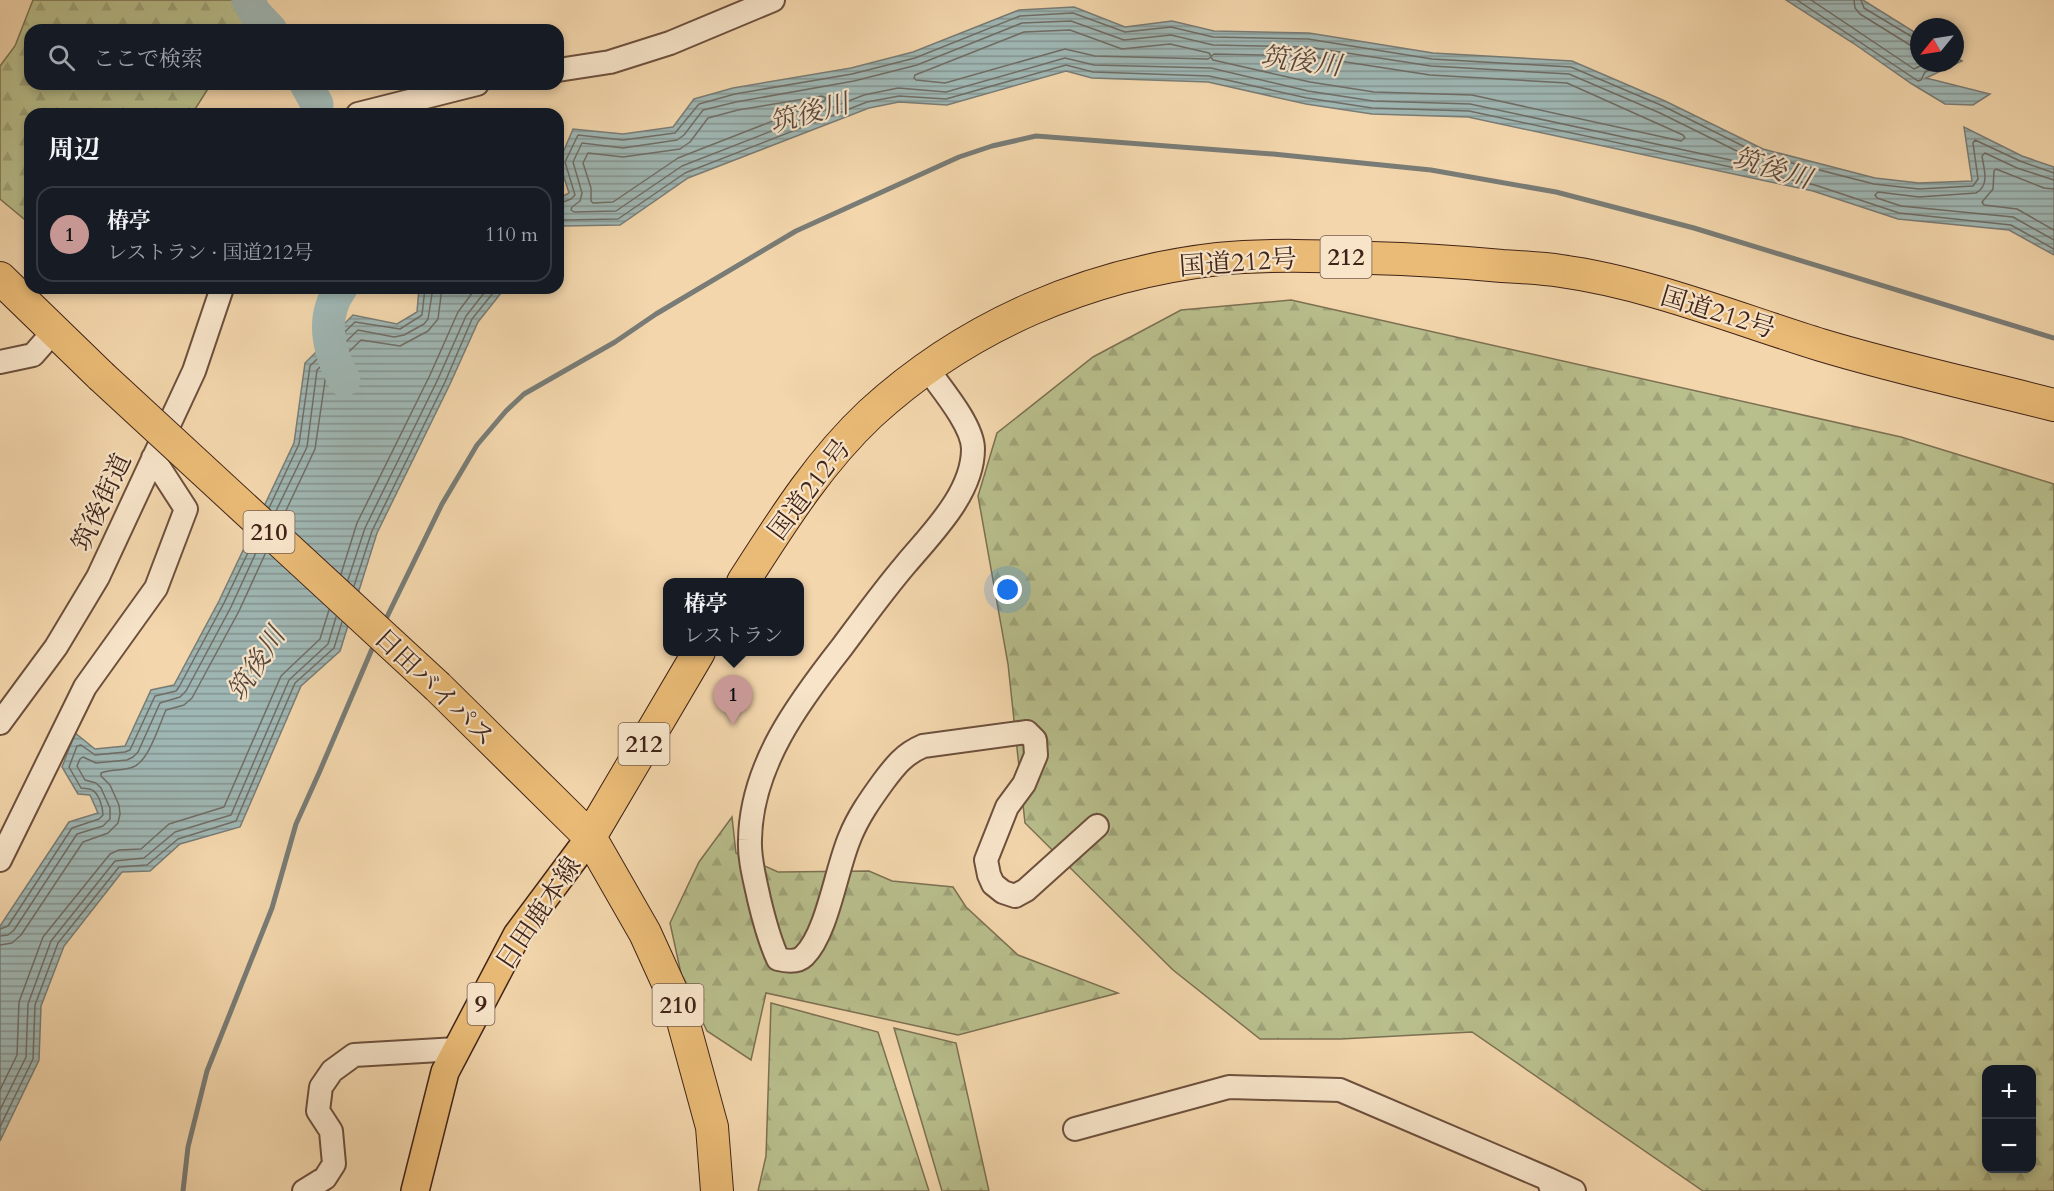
<!DOCTYPE html>
<html lang="ja">
<head>
<meta charset="utf-8">
<style>
  :root { --surface:#171b24; --page:#20242c; --text:#f1f3f6; --muted:#9ea1a6; --line:#363941; --accent:#c59692 }
  body { margin:0; font-family:Cardo,"Noto Serif JP",serif; background:var(--page); color:var(--text) }
  .controls { position:absolute; right:18px; bottom:18px; display:grid; overflow:hidden; border-radius:12px; box-shadow:0 3px 9px #0003 }
  .controls button { width:54px; height:54px; display:grid; place-items:center; padding:0; border:0; border-bottom:2px solid var(--line); background:var(--surface); color:var(--text); font:30px sans-serif }
  .compass { position:absolute; left:1910px; top:18px; width:54px; height:54px; border-radius:50%; background:var(--surface); box-shadow:0 3px 9px #0003; rotate:240deg }
  .you { position:absolute; left:1008px; top:590px; width:21px; height:21px; margin:-15px; border:4px solid #fff; border-radius:50%; background:#1a73e8; box-shadow:0 0 0 9px #1a73e833 }
  .badge { display:grid; place-items:center; width:39px; height:39px; border-radius:50%; background:var(--accent); color:#111; font-size:20px; font-weight:700 }
  .pin { position:absolute; translate:-50% -50px; filter:drop-shadow(0 2px 3px #0008) }
  .pin::after { content:''; position:absolute; top:32px; width:21px; height:18px; background:inherit; clip-path:polygon(0 0,100% 0,50% 100%) }
  .popup { position:absolute; left:663px; top:578px; width:141px; height:78px; box-sizing:border-box; display:grid; place-content:center; border-radius:12px; background:var(--surface); filter:drop-shadow(0 2px 4px #0005); font-size:20px; white-space:nowrap; color:var(--muted) }
  .popup b { font-size:22px; color:var(--text) }
  .popup::after { content:''; position:absolute; left:50%; top:100%; margin-left:-12px; border:12px solid transparent; border-top-color:var(--surface) }
  .list { margin:0; padding:0; list-style:none }
  h2 { display:flex; justify-content:space-between; align-items:center; height:78px; margin:0; padding:0 24px; font-size:26px }
  h2 small { font-size:20px; font-weight:400; color:var(--muted) }
  .list li { display:grid; grid-template-columns:39px 1fr auto; gap:18px; align-items:center; box-sizing:border-box; height:96px; margin:0 12px 12px; padding:0 12px; border:2px solid var(--line); border-radius:18px }
  .list b { display:block; font-size:22px; white-space:nowrap }
  .list p { margin:0; font-size:20px; white-space:nowrap; color:var(--muted) }
  .list em { font-size:20px; font-style:normal; color:var(--muted) }
  .icon { flex:none; width:33px; height:33px; fill:none; stroke:currentColor; stroke-width:2; stroke-linecap:round; stroke-linejoin:round }
  .map { position:relative; flex:none; width:2054px; height:1191px; overflow:hidden }
  .search { position:absolute; background:var(--surface); box-shadow:0 3px 9px #0003; left:24px; top:24px; width:540px; height:66px; display:flex; align-items:center; gap:15px; box-sizing:border-box; padding:0 21px; border-radius:18px; color:var(--muted); font-size:22px }
  .panel { position:absolute; background:var(--surface); box-shadow:0 3px 9px #0003; left:24px; top:108px; width:540px; height:186px; border-radius:18px }
  .map>svg:first-child { display:block }
</style>
</head>
<body>
<div class="map">
<svg width="2054" height="1191" viewBox="0 0 2054 1191">
  <defs>
    <pattern id="forest-firs" width="22" height="20" patternUnits="userSpaceOnUse" patternTransform="scale(1.5)"><rect width="22" height="20" fill="#b8be8c"/><path d="M5 1l3.5 6h-7zM16 11l3.5 6h-7z" fill="#9fa378"/></pattern>
    <pattern id="water-rules" width="6" height="5" patternUnits="userSpaceOnUse" patternTransform="scale(1.5)"><rect width="6" height="5" fill="#9fb7b4"/><path d="M0 2.5h6" fill="none" stroke="#839491"/></pattern>
  </defs>
  <rect width="100%" height="100%" fill="#f3d6ac"/>
  <filter id="stains"><feTurbulence type="fractalNoise" baseFrequency=".00333" numOctaves="4"/><feColorMatrix values="0 0 0 0 .2 0 0 0 0 .09 0 0 0 0 .02 0 0 0 .5 -.17"/></filter>
  <radialGradient id="worn" r=".72"><stop offset=".6" stop-color="#630" stop-opacity="0"/><stop offset="1" stop-color="#630" stop-opacity=".3"/></radialGradient>
  <path fill="url(#forest-firs)" stroke="#7c7052" stroke-width="1.5" fill-rule="evenodd" d="M 33,0 L 263,0 L 245,30 L 30,30 L 30,84 L 211,84 L 192,114 L 30,114 L 30,224 L 0,199 L 0,66 L 15,46 Z
    M 1291,300 L 1901,437 L 2054,484 L 2054,1191 L 1703,1191 L 1472,1032 L 1341,1039 L 1260,1039 L 1173,970 L 1025,823 L 1008,664 L 978,496 L 997,433 L 1093,357 L 1181,310 ZM 1986,1070 L 2032,1070 L 2032,1168 L 1986,1168 Z
    M 732,817 L 736,853 L 778,872 L 869,871 L 892,881 L 953,887 L 966,907 L 1018,955 L 1118,993 L 958,1035 L 766,993 L 751,1060 L 707,1031 L 682,978 L 670,923 L 699,862 Z
    M 771,1003 L 878,1032 L 929,1191 L 758,1191 L 766,1156 Z
    M 894,1028 L 956,1043 L 989,1191 L 942,1191 Z"/>
  <path fill="url(#water-rules)" stroke="#797c76" stroke-width="1.5" d="M 1786,0 L 1863,0 L 1919,35 L 1919,63 L 1955,63 L 1955,57 L 1962,61 L 1926,78 L 1990,94 L 1973,105 L 1945,104 L 1912,84 L 1853,43 Z
    M 1074,7 L 1125,27 L 1172,21 L 1214,31 L 1309,33 L 1433,53 L 1572,61 L 1665,101 L 1763,149 L 1875,178 L 1919,183 L 1972,181 L 1964,127 L 2022,156 L 2054,167 L 2054,255 L 2009,230 L 1898,219 L 1813,191 L 1468,117 L 1372,114 L 1306,104 L 1208,82 L 1092,78 L 1066,71 L 947,105 L 899,102 L 869,108 L 688,178 L 620,225 L 563,226 L 558,232 L 558,199 L 569,193 L 559,162 L 573,129 L 623,134 L 673,127 L 694,99 L 733,88 L 851,68 L 913,52 L 1019,10 Z
    M 419,288 L 505,288 L 478,322 L 450,384 L 377,533 L 340,651 L 301,686 L 240,827 L 180,844 L 150,871 L 122,872 L 64,946 L 41,1006 L 39,1060 L 0,1141 L 0,926 L 69,822 L 98,813 L 90,795 L 78,794 L 62,767 L 75,733 L 95,749 L 125,746 L 151,690 L 174,685 L 219,601 L 294,443 L 305,363 L 353,315 L 397,324 L 417,312 Z"/>
  <g fill="none" stroke-linecap="round" stroke-linejoin="round">
    <path stroke="#706d66" stroke-width="1.5" d="M 1797,0 L 1918,81 L 1921,80 L 1925,72 L 1943,63
      M 1811,0 L 1914,69 L 1926,63
      M 1854,0 L 1855,8 L 1860,14 L 1910,45 L 1919,47
      M 1861,0 L 1864,8 L 1914,38 L 1919,39
      M 1071,21 L 1124,40 L 1171,35 L 1213,45 L 1308,47 L 1431,66 L 1569,74 L 1660,113 L 1751,158 L 1752,161 L 1749,164 L 1470,104 L 1373,101 L 1308,91 L 1211,68 L 1094,65 L 1065,58 L 946,92 L 898,88 L 864,95 L 682,166 L 616,211 L 574,212 L 571,210 L 572,207 L 580,201 L 582,193 L 573,162 L 582,143 L 623,148 L 677,140 L 684,135 L 703,110 L 736,102 L 854,81 L 917,65 L 1022,23 Z
      M 1070,30 L 1122,49 L 1170,44 L 1209,53 L 1211,56 L 1214,54 L 1307,56 L 1430,75 L 1567,83 L 1683,135 L 1685,138 L 1681,141 L 1472,95 L 1374,92 L 1310,82 L 1213,60 L 1211,57 L 1208,59 L 1095,56 L 1065,49 L 945,83 L 916,80 L 914,78 L 915,75 L 1024,32 Z
      M 822,96 L 826,98 L 824,101 L 678,158 L 613,202 L 593,203 L 591,201 L 591,188 L 583,163 L 588,153 L 623,157 L 680,149 L 690,142 L 708,118 L 738,110 Z
      M 2054,180 L 2017,168 L 1985,153 L 1982,156 C 1984,170 1990,185 1976,193 L 1919,197 L 1878,192 L 1875,195 L 1877,198 L 1901,206 L 2013,217 L 2054,240
      M 2054,189 L 2044,188 L 1996,169 L 1994,171 L 1993,189 L 1982,202 L 1984,205 L 2017,209 L 2054,230
      M 558,204 L 571,199 L 575,195 L 565,162 L 578,135 L 623,140 L 675,133 L 699,104 L 735,94 L 852,74 L 915,58 L 1020,16 L 1073,13 L 1125,32 L 1171,27 L 1213,37 L 1308,39 L 1432,59 L 1571,67 L 1663,106 L 1761,155 L 1874,184 L 1919,189 L 1973,186 L 1978,179 L 1973,143 L 1975,140 L 2020,161 L 2054,173
      M 558,222 L 563,220 L 618,219 L 685,173 L 867,102 L 899,96 L 946,99 L 1066,65 L 1093,72 L 1209,76 L 1307,98 L 1372,108 L 1469,111 L 1815,185 L 1899,213 L 2011,225 L 2054,249
      M 269,508 L 299,444 L 310,366 L 355,322 L 400,329 L 422,315 L 425,288
      M 275,513 L 307,447 L 317,370 L 358,330 L 394,337 L 404,335 L 424,324 L 428,319 L 433,288
      M 282,519 L 315,449 L 326,374 L 361,340 L 400,346 L 428,331 L 438,319 L 442,288
      M 341,574 L 357,523 L 430,375 L 458,312 L 476,288
      M 348,580 L 365,528 L 438,379 L 466,316 L 488,288
      M 354,586 L 372,531 L 445,382 L 472,319 L 497,288
      M 0,929 L 8,926 L 72,828 L 99,819 L 103,815 C 103,808 99,793 92,790 C 89,788 85,789 81,788 L 69,767 L 77,746 L 81,745 L 95,755 L 125,752 L 130,750 L 155,696 L 176,691 L 179,687 L 224,603 L 254,540
      M 0,936 L 8,935 L 14,930 L 77,834 L 103,826 L 110,819 L 110,808 L 101,788 L 96,783 L 85,780 L 77,766 L 80,759 L 83,757 L 96,763 L 127,760 L 133,757 L 138,752 L 160,703 L 180,697 L 186,691 L 231,607 L 259,546
      M 0,945 L 12,943 L 21,935 L 83,842 L 108,833 L 118,823 L 120,814 L 119,805 L 110,785 L 101,776 L 101,773 C 111,769 123,771 133,767 C 149,761 159,725 166,710 L 184,705 L 192,698 L 239,611 L 266,552
      M 0,1090 L 17,1055 L 19,1002 L 43,937 L 110,854 L 119,850 L 141,849 L 169,824 L 224,807 L 281,676 L 320,639 L 329,610
      M 0,1110 L 26,1057 L 28,1004 L 51,941 L 115,861 L 144,858 L 175,832 L 231,815 L 289,680 L 328,644 L 336,617
      M 0,1127 L 33,1059 L 35,1005 L 58,943 L 119,867 L 147,865 L 178,839 L 236,821 L 295,683 L 334,648 L 342,622"/>
    <path stroke="#797c76" stroke-width="5" d="M 384,623 L 442,504 L 477,445 L 506,411 L 524,394 L 615,342 L 656,314 L 796,231 L 959,157 L 992,146 L 1036,136 L 1273,154 L 1431,170 L 1556,192 L 1694,228 L 2054,338
      M 183,1191 L 188,1147 L 207,1071 L 272,908 L 296,824 L 319,773 L 375,642"/>
    <path stroke="#9fb7b4" stroke-width="33" d="M 248,0 L 255,13 L 271,30
      M 306,84 L 317,104
      M 341,288 C 320,318 328,350 344,380"/>
    <defs>
      <path id="minor" d="M 558,70 L 610,62 L 670,43 L 773,0
        M 358,114 L 477,84
        M 0,362 L 33,355 L 54,331
        M 926,367 C 940,387 973,425 973,449 C 973,493 932,533 906,564 C 883,591 863,619 842,647 C 798,703 751,766 750,840 C 749,859 755,880 759,899 C 764,920 769,940 778,959 C 786,961 797,963 804,956 C 828,932 836,869 850,837 C 858,817 870,800 883,782 C 895,766 904,754 923,746 L 1027,732 L 1035,740 L 1036,755 L 1024,784 L 1007,807 L 986,860 L 989,875 L 993,884 L 1003,892 L 1015,896 L 1026,890 L 1097,826
        M 0,723 L 56,647 L 98,577 L 194,371 L 222,288
        M 0,860 L 85,687 L 156,588 L 186,509 L 153,458
        M 1075,1129 L 1229,1087 L 1340,1090 L 1548,1179
        M 304,1191 L 325,1178 L 334,1164 L 331,1131 L 318,1111 L 321,1087 L 332,1071 L 354,1055 L 457,1049
        M 1552,1191 L 1548,1179 L 1574,1191"/>
      <path id="major" d="M 415,1191 L 445,1072 L 517,935 L 590,837"/>
      <path id="highway" d="M 0,278 L 101,376
        M 743,582 C 781,523 818,463 870,414 C 967,325 1088,274 1218,259 C 1267,254 1321,256 1371,258 C 1415,259 1459,262 1502,266 C 1522,267 1542,268 1561,271 C 1648,283 1737,319 1821,345 C 1897,368 1976,385 2054,405
        M 438,687 L 590,837 L 645,933 L 680,1010 L 712,1127 L 717,1191
        M 590,837 L 699,652"/>
    </defs>
    <use href="#minor" stroke="#6d503d" stroke-width="26"/>
    <use href="#major" stroke="#402318" stroke-width="30"/>
    <use href="#highway" stroke="#402318" stroke-width="34"/>
    <use href="#minor" stroke="#f7e4c9" stroke-width="22"/>
    <use href="#major" stroke="#eabb76" stroke-width="27"/>
    <use href="#highway" stroke="#eabb76" stroke-width="32"/>
    <defs>
      <path id="highway-bridge" d="M 101,376 L 438,687"/>
    </defs>
    <use href="#highway-bridge" stroke="#402318" stroke-width="34" stroke-linecap="butt"/>
    <use href="#highway-bridge" stroke="#eabb76" stroke-width="32"/>
  </g>
  <g text-anchor="middle" stroke-width="4.5" stroke-linejoin="round" paint-order="stroke">
    <g fill="#f7e4c9" stroke="#775d4d" stroke-width="1.5">
      <rect x="1320.5" y="236" width="51" height="42" rx="4.5"/>
      <rect x="243.5" y="511" width="51" height="42" rx="4.5"/>
      <rect x="618.5" y="723" width="51" height="42" rx="4.5"/>
      <rect x="467.5" y="983" width="27" height="42" rx="4.5"/>
      <rect x="652.5" y="984" width="51" height="42" rx="4.5"/>
    </g>
    <g font-size="24" font-weight="bold" fill="#402318">
      <text x="1346" y="265">212</text>
      <text x="269" y="540">210</text>
      <text x="644" y="752">212</text>
      <text x="481" y="1012">9</text>
      <text x="678" y="1013">210</text>
    </g>
    <g font-size="26" fill="#402318" stroke="#f7e4c9">
      <text transform="translate(1238 262) rotate(-4)" y="9">国道212号</text>
      <text transform="translate(1718 312) rotate(17)" y="9">国道212号</text>
      <text transform="translate(809 489) rotate(-53)" y="9">国道212号</text>
      <text transform="translate(101 502) rotate(-65)" y="9">筑後街道</text>
      <text transform="translate(435 687) rotate(44)" y="9">日田バイパス</text>
      <text transform="translate(538 913) rotate(-56)" y="9">日田鹿本線</text>
    </g>
    <g font-size="27" font-style="italic" fill="#58483f" stroke="#f7e4c9">
      <text transform="translate(1301 61) rotate(7)" y="9">筑後川</text>
      <text transform="translate(809 113) rotate(-15)" y="9">筑後川</text>
      <text transform="translate(1772 168) rotate(17)" y="9">筑後川</text>
      <text transform="translate(256 664) rotate(-57)" y="9">筑後川</text>
    </g>
  </g>
  <rect width="100%" height="100%" filter="url(#stains)"/>
  <rect width="100%" height="100%" fill="url(#worn)"/>
</svg>
<div class="controls">
<button>+</button>
<button>−</button>
</div>
<svg class="compass" viewBox="-18 -18 36 36"><path d="M0-13l5 13h-10z" fill="#e53935"/><path d="M0 13l5-13h-10z" fill="#9ea1a6"/></svg>
<div class="you"></div>
<div class="pin badge" style="left:733px;top:725px">1</div>
<div class="popup"><b>椿亭</b>レストラン</div>
<div class="search"><svg class="icon" aria-label="search" viewBox="0 0 24 24"><circle cx="10" cy="10" r="6"/><path d="M15 15l6 6"/></svg>ここで検索</div>
<section class="panel">
<h2>周辺<small></small></h2>
<ul class="list">
<li><span class="badge">1</span><div><b>椿亭</b><p>レストラン · 国道212号</p></div><em>110 m</em></li>
</ul>
</section>
</div>
</body>
</html>
